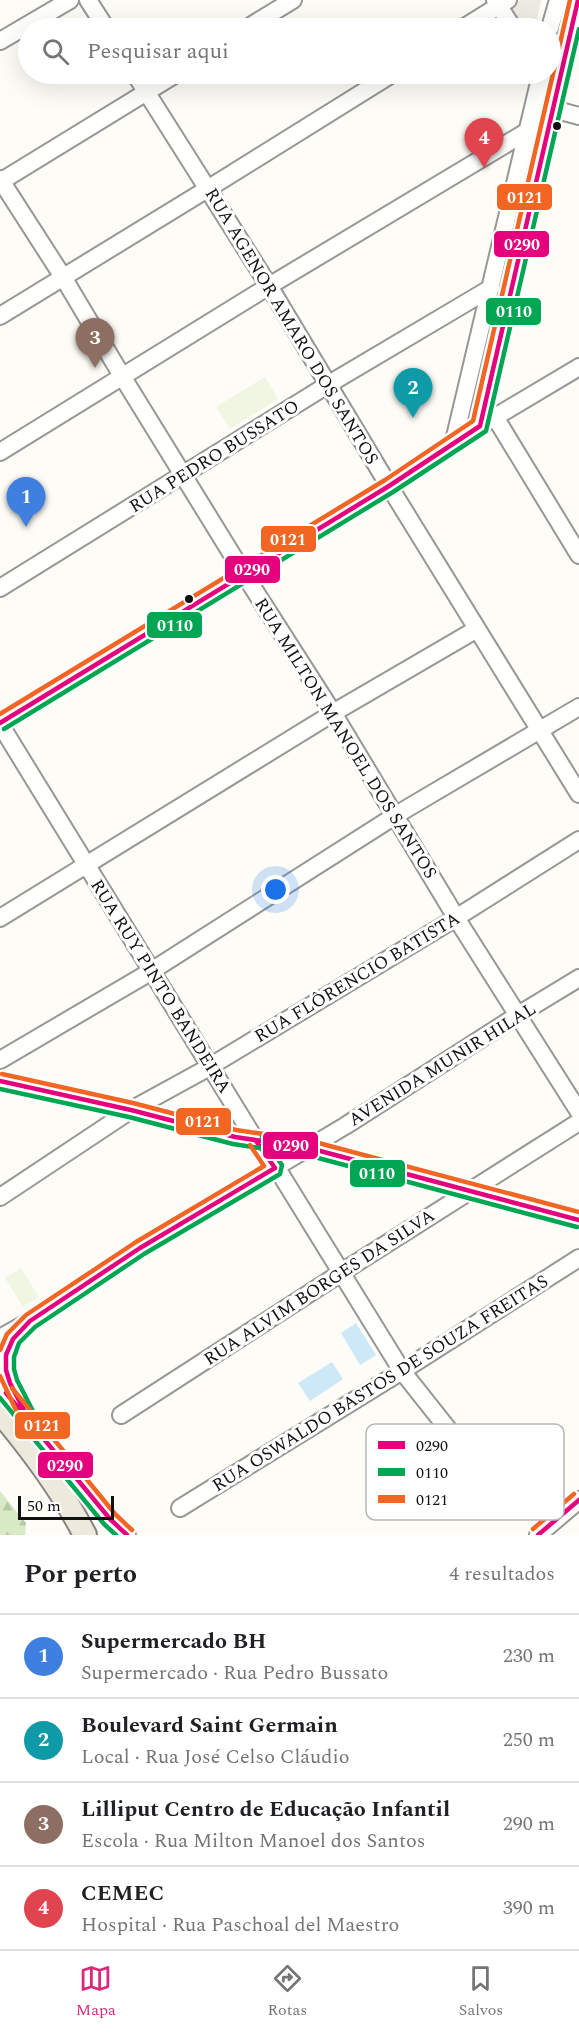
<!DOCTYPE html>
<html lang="pt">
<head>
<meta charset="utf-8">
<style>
  :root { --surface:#fff; --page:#f2f2f2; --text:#202124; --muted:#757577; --line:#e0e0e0; --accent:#db2777 }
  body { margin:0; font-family:Spectral,serif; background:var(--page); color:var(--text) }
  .scale { position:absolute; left:18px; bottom:15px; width:96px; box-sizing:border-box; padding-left:6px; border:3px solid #111; border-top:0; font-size:16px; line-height:21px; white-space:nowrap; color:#111; -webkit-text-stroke:4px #fff; paint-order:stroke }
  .you { position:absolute; left:276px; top:890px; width:21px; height:21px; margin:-15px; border:4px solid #fff; border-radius:50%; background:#1a73e8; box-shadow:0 0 0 9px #1a73e833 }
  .badge { display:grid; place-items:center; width:39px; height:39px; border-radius:50%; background:var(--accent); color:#fff; font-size:20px; font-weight:700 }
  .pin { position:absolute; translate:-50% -50px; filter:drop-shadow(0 2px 3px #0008) }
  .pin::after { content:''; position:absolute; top:32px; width:21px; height:18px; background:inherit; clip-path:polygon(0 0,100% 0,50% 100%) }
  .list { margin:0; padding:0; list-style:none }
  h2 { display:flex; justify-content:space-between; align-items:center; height:78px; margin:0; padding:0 24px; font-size:26px }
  h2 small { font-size:20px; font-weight:400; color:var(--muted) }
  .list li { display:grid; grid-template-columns:39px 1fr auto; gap:18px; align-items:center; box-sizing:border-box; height:84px; padding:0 24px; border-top:2px solid var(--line) }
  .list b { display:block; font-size:22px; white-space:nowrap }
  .list p { margin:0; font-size:20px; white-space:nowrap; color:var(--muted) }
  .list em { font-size:20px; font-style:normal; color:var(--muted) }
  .icon { flex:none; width:33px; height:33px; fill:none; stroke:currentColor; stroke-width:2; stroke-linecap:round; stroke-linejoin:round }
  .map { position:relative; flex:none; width:579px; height:1535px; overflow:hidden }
  .search { position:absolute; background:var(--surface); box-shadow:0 6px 24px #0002; left:18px; right:18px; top:18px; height:66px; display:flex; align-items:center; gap:15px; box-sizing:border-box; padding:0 21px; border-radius:33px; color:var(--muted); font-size:22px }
  .sheet { height:414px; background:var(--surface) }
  nav { display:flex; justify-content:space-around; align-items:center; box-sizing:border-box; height:84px; border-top:2px solid var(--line); background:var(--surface); font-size:16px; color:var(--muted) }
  nav a { display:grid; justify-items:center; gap:3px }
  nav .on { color:var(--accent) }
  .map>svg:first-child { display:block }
</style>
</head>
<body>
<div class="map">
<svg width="579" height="1535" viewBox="0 0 579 1535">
  <defs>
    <pattern id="forest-firs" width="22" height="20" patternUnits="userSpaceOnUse" patternTransform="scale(1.5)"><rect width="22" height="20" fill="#d8eac5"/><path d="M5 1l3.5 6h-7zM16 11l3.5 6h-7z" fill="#b8c8a8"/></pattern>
  </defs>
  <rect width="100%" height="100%" fill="#fdfcf7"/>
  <path fill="url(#forest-firs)" d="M 0,1491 L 26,1523 L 25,1535 L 0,1535 Z"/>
  <path fill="#f0f6e1" d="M 265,377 L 278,399 L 230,429 L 216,407 Z
    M 21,1268 L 39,1297 L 23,1307 L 5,1278 Z"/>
  <path fill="#edebe2" d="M 520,0 L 541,0 L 535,28 L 524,28 L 511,6 Z"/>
  <path fill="#cde8f7" d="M 356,1323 L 376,1355 L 360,1365 L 341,1333 Z
    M 332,1362 L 343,1379 L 310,1401 L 298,1383 Z"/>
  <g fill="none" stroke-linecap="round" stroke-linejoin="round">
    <defs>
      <path id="minor" d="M 88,0 L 106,28
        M 495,0 L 513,28
        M 247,28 L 293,0
        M 463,28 L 508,0
        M 550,28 L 558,0
        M 0,41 L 70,0
        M 135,74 L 269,286 L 389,486 L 579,794
        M 553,109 L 579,116
        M 0,179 L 63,277 L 122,376 L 244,574 L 333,713 L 460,924 L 579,1112
        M 0,182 L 176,74
        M 0,316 L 209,188 L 392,74
        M 495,417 L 579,555
        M 480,426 L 578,0
        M 453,445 L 541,74
        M 0,452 L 269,286 L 526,132
        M 0,588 L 329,384 L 491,288
        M 0,723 L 389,486 L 480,426 L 579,367
        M 0,724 L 256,1141 L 278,1170 L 402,1371 L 467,1453
        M 0,918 L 338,710 L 477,629
        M 0,1060 L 145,975 L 401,812 L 579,707
        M 0,1081 L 131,1110 L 235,1137 L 309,1148 L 579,1220
        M 0,1197 L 131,1110 L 204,1070 L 451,921 L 579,840
        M 0,1338 L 30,1321 L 140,1248 L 345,1126 L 518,1015 L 579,978
        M 0,1385 L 110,1519 L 127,1535
        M 18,1397 C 4,1369 0,1354 23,1329
        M 121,1415 L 350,1267 L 579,1122
        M 180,1508 L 402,1371 L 579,1258
        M 538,1535 L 579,1500"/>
      <path id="major" d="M 0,1412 C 32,1450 62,1490 85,1535"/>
    </defs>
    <use href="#minor" stroke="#979795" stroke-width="20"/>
    <use href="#major" stroke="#858482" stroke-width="26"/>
    <use href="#minor" stroke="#fffffe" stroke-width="16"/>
    <use href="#major" stroke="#ede9dc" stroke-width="22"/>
    <defs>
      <path id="bus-1" d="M 0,723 L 389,486 L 480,426 L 578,0
        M 0,1081 L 131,1110 L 235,1137 L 309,1148 L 579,1220
        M 6,1393 L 110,1519 L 127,1535
        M 30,1422 L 10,1383 L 6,1370 L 6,1355 L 13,1339 L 30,1321 L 140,1248 L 275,1168 L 256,1141
        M 538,1535 L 579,1500"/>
      <path id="bus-2" d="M 4,729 L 393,492 L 486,431 L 579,29
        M 0,1089 L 129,1117 L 233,1144 L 307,1155 L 577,1227
        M 0,1398 L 104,1524 L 116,1535
        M 37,1419 L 17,1380 L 14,1369 L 14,1357 L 19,1343 L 35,1327 L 144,1254 L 280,1174 L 282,1165 L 262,1137"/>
      <path id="bus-3" d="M 0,714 L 385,480 L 473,421 L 570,0
        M 2,1074 L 133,1103 L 236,1130 L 311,1141 L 579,1212
        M 0,1350 L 7,1334 L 26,1315 L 136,1242 L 264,1166 L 250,1145
        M 0,1376 L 23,1425
        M 12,1388 L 115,1514 L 132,1530
        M 533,1529 L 574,1494"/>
    </defs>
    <use href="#bus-1" stroke="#fff" stroke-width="9"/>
    <use href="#bus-2" stroke="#fff" stroke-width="9"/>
    <use href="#bus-3" stroke="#fff" stroke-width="9"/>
    <use href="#bus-1" stroke="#e5007d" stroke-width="4.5"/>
    <use href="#bus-2" stroke="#00a651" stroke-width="4.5"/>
    <use href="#bus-3" stroke="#f26522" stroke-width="4.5"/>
  </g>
  <g fill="#111" stroke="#fff" stroke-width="2">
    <circle cx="557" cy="126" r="5"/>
    <circle cx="189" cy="599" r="5"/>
  </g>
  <g text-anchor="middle" stroke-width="6" stroke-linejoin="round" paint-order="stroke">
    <g font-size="18" fill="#111" stroke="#fff">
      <text transform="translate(292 326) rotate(59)" y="6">RUA AGENOR AMARO DOS SANTOS</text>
      <text transform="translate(214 456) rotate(-32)" y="6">RUA PEDRO BUSSATO</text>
      <text transform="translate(346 738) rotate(58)" y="6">RUA MILTON MANOEL DOS SANTOS</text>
      <text transform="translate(357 977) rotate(-31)" y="6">RUA FLÔRENCIO BATISTA</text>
      <text transform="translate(161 986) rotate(58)" y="6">RUA RUY PINTO BANDEIRA</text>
      <text transform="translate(442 1064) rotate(-32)" y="6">AVENIDA MUNIR HILAL</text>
      <text transform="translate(319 1287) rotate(-33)" y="6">RUA ALVIM BORGES DA SILVA</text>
      <text transform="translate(380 1383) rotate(-32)" y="6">RUA OSWALDO BASTOS DE SOUZA FREITAS</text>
    </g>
  </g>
  <rect x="366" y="1424" width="198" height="96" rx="9" fill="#fff" stroke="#b8b8b8" stroke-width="1.5"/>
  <rect x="378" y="1441" width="27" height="8" fill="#e5007d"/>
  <rect x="378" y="1468" width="27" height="8" fill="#00a651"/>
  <rect x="378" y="1495" width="27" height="8" fill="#f26522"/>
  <g font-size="16" fill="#111">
    <text x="416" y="1451">0290</text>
    <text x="416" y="1478">0110</text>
    <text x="416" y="1505">0121</text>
  </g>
  <g stroke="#fff" stroke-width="2">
    <rect x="496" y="183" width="57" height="28" rx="6" fill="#f26522"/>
    <rect x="493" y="230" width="57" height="28" rx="6" fill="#e5007d"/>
    <rect x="485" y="297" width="57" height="29" rx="6" fill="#00a651"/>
    <rect x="260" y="525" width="57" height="28" rx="6" fill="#f26522"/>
    <rect x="224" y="555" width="57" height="29" rx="6" fill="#e5007d"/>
    <rect x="146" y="611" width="57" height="28" rx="6" fill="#00a651"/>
    <rect x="175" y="1107" width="57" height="29" rx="6" fill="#f26522"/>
    <rect x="262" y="1131" width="57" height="29" rx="6" fill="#e5007d"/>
    <rect x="349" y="1159" width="57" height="29" rx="6" fill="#00a651"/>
    <rect x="14" y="1411" width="57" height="29" rx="6" fill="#f26522"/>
    <rect x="37" y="1451" width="57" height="28" rx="6" fill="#e5007d"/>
  </g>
  <g font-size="16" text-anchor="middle" font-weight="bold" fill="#fff">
    <text x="525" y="203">0121</text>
    <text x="522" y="250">0290</text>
    <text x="514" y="317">0110</text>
    <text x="288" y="545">0121</text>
    <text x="252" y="575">0290</text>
    <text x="175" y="631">0110</text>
    <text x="203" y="1127">0121</text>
    <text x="291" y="1151">0290</text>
    <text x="377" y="1179">0110</text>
    <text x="42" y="1431">0121</text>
    <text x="65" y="1471">0290</text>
  </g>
</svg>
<div class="scale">50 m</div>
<div class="you"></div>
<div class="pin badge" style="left:26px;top:527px;background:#3f7fe0">1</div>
<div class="pin badge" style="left:413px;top:418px;background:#0f9aa8">2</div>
<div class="pin badge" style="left:95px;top:368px;background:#8d6e63">3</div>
<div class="pin badge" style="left:484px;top:168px;background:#e0444e">4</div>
<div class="search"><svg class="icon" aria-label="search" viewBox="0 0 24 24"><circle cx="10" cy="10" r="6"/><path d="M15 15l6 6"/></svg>Pesquisar aqui</div>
</div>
<section class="sheet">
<h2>Por perto<small>4 resultados</small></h2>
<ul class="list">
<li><span class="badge" style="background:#3f7fe0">1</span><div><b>Supermercado BH</b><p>Supermercado · Rua Pedro Bussato</p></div><em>230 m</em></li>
<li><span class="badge" style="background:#0f9aa8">2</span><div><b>Boulevard Saint Germain</b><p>Local · Rua José Celso Cláudio</p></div><em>250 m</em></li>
<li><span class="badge" style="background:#8d6e63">3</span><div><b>Lilliput Centro de Educação Infantil</b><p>Escola · Rua Milton Manoel dos Santos</p></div><em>290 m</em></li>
<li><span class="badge" style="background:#e0444e">4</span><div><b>CEMEC</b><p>Hospital · Rua Paschoal del Maestro</p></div><em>390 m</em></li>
</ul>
</section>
<nav>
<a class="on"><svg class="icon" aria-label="map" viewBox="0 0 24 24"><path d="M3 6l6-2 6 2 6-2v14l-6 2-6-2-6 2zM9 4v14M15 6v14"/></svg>Mapa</a>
<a><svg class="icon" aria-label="directions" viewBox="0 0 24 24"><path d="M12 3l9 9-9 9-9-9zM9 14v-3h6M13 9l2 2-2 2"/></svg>Rotas</a>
<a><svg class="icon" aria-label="saved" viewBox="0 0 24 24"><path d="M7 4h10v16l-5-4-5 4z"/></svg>Salvos</a>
</nav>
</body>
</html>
